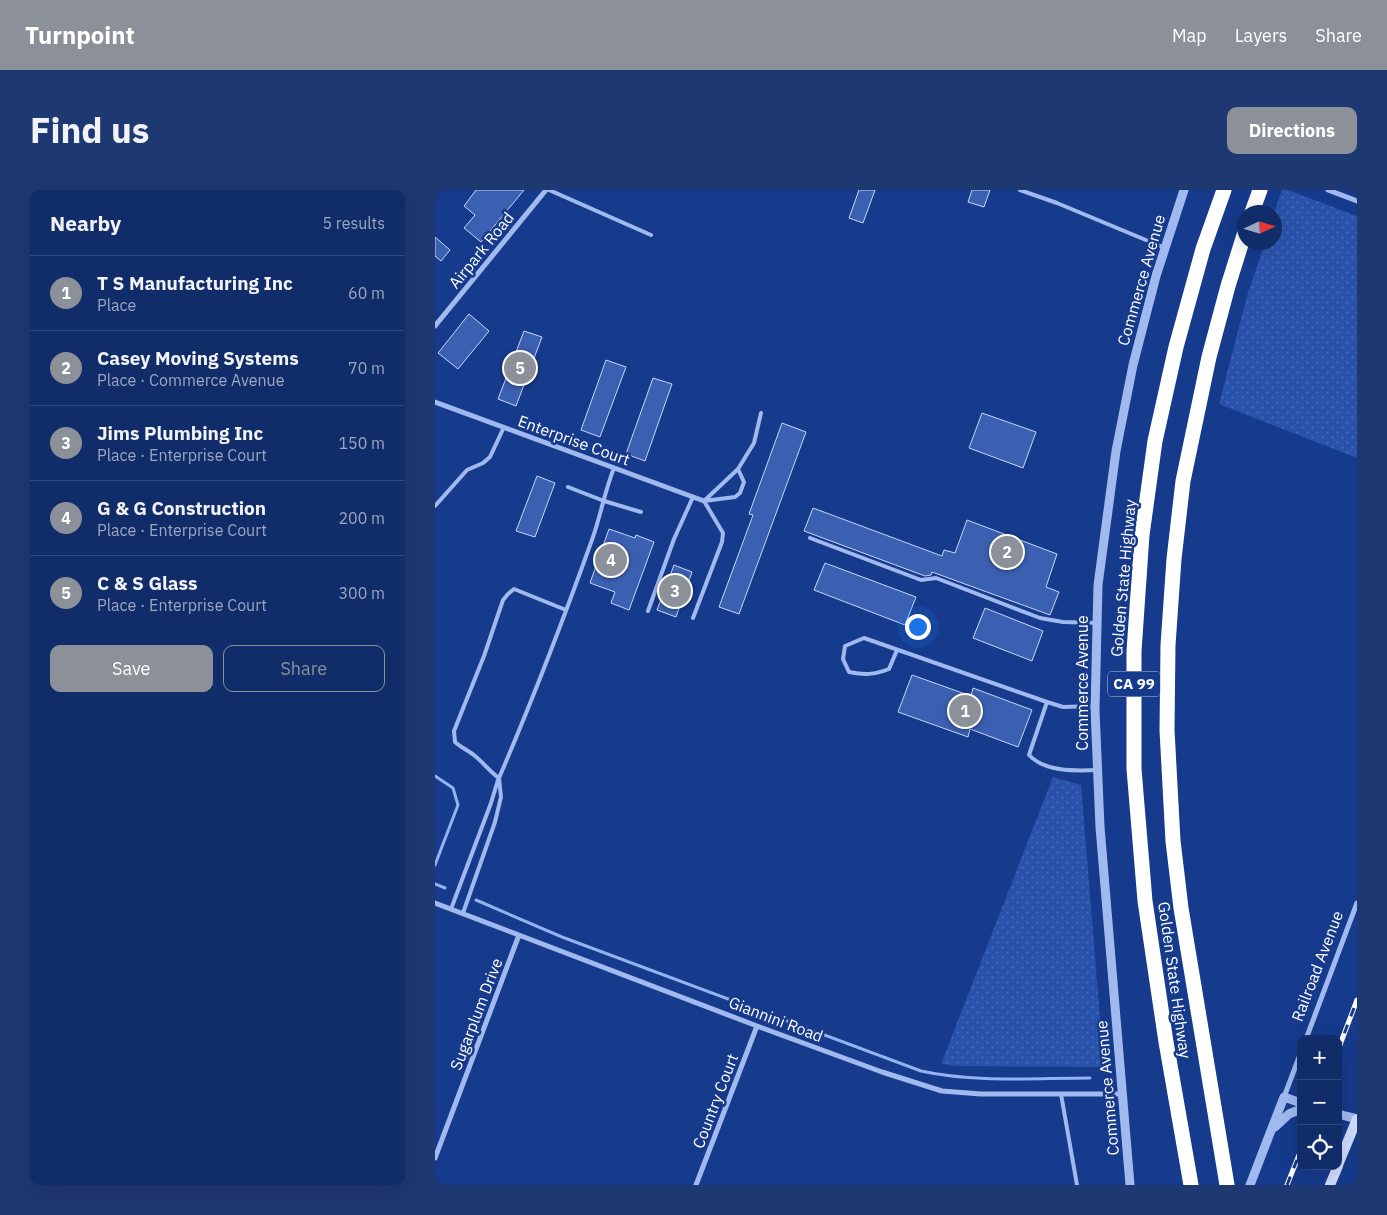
<!DOCTYPE html>
<html lang="en">
<head>
<meta charset="utf-8">
<style>
  :root { --surface:#102c69; --page:#1e3871; --text:#f1f3f6; --muted:#9ca7c0; --line:#30487d; --accent:#8c9099 }
  body { margin:0; font-family:"IBM Plex Sans",sans-serif; background:var(--page); color:var(--text) }
  .controls { position:absolute; right:15px; bottom:15px; display:grid; overflow:hidden; border-radius:10px; box-shadow:0 5px 20px #0002 }
  .controls button { width:45px; height:45px; display:grid; place-items:center; padding:0; border:0; border-bottom:1px solid var(--line); background:var(--surface); color:var(--text); font:25px sans-serif }
  .compass { position:absolute; left:802px; top:15px; width:45px; height:45px; border-radius:50%; background:var(--surface); box-shadow:0 5px 20px #0002; rotate:86deg }
  .you { position:absolute; left:482px; top:436px; width:18px; height:18px; margin:-12px; border:4px solid #fff; border-radius:50%; background:#1a73e8; box-shadow:0 0 0 8px #1a73e833 }
  .badge { display:grid; place-items:center; width:32px; height:32px; border-radius:50%; background:var(--accent); color:#fff; font-size:16px; font-weight:700 }
  .pin { position:absolute; translate:-50% -50%; border:2px solid #fff; box-shadow:0 1px 5px #0006 }
  .list { margin:0; padding:0; list-style:none }
  h2 { display:flex; justify-content:space-between; align-items:center; height:65px; margin:0; padding:0 20px; font-size:21px }
  h2 small { font-size:16px; font-weight:400; color:var(--muted) }
  .list li { display:grid; grid-template-columns:32px 1fr auto; gap:15px; align-items:center; box-sizing:border-box; height:75px; padding:0 20px; border-top:1px solid var(--line) }
  .list b { display:block; font-size:19px; white-space:nowrap }
  .list p { margin:0; font-size:16px; white-space:nowrap; color:var(--muted) }
  .list em { font-size:16px; font-style:normal; color:var(--muted) }
  .actions { display:flex; gap:10px; padding:15px 20px }
  .actions a { flex:1; padding:11px 0; border:1px solid var(--accent); border-radius:10px; text-align:center; font-size:18px; color:var(--accent) }
  .actions .main { background:var(--accent); color:#fff }
  .icon { flex:none; width:28px; height:28px; fill:none; stroke:currentColor; stroke-width:2; stroke-linecap:round; stroke-linejoin:round }
  .map { position:relative; flex:none; width:922px; height:995px; overflow:hidden; border-radius:10px }
  header { display:flex; align-items:center; gap:30px; box-sizing:border-box; height:70px; padding:0 25px; background:var(--accent); color:#fff }
  header strong { font-size:24px }
  nav { display:flex; gap:28px; margin-inline-start:auto; font-size:18px }
  .intro { display:flex; align-items:center; justify-content:space-between; box-sizing:border-box; height:120px; padding:0 30px }
  h1 { margin:0; font-size:35px }
  .button { padding:12px 22px; border-radius:10px; background:var(--accent); color:#fff; font-size:18px; font-weight:700 }
  main { display:flex; gap:30px; padding:0 30px }
  aside { flex:1; background:var(--surface); border-radius:10px; box-shadow:0 5px 20px #0002 }
  .map>svg:first-child { display:block }
</style>
</head>
<body>
<header>
<strong>Turnpoint</strong>
<nav><a>Map</a><a>Layers</a><a>Share</a></nav>
</header>
<div class="intro"><h1>Find us</h1><a class="button">Directions</a></div>
<main>
<aside>
<h2>Nearby<small>5 results</small></h2>
<ul class="list">
<li><span class="badge">1</span><div><b>T S Manufacturing Inc</b><p>Place</p></div><em>60 m</em></li>
<li><span class="badge">2</span><div><b>Casey Moving Systems</b><p>Place · Commerce Avenue</p></div><em>70 m</em></li>
<li><span class="badge">3</span><div><b>Jims Plumbing Inc</b><p>Place · Enterprise Court</p></div><em>150 m</em></li>
<li><span class="badge">4</span><div><b>G &amp; G Construction</b><p>Place · Enterprise Court</p></div><em>200 m</em></li>
<li><span class="badge">5</span><div><b>C &amp; S Glass</b><p>Place · Enterprise Court</p></div><em>300 m</em></li>
</ul>
<div class="actions"><a class="main">Save</a><a>Share</a></div>
</aside>
<div class="map">
<svg width="922" height="995" viewBox="0 0 922 995">
  <defs>
    <pattern id="green-dots" width="8" height="8" patternUnits="userSpaceOnUse" patternTransform="scale(1.25)"><rect width="8" height="8" fill="#2952aa"/><path d="M2 2h.1M6 6h.1" fill="none" stroke="#496cb7" stroke-width="1.8" stroke-linecap="round"/></pattern>
  </defs>
  <rect width="100%" height="100%" fill="#163a8c"/>
  <path fill="url(#green-dots)" d="M 847,0 L 853,0 L 922,26 L 922,268 L 784,214 L 812,106 L 830,53 L 839,52 L 839,22 Z
    M 618,587 L 646,595 L 669,877 L 521,876 L 506,874 Z"/>
  <g fill="none" stroke-linecap="round" stroke-linejoin="round">
    <path stroke="#92b2f2" stroke-width="3" d="M 0,586 L 18,598 L 23,615 L 0,675
      M 0,694 L 10,698
      M 41,710 L 127,747 L 486,881 C 541,893 598,888 655,888"/>
  </g>
  <path fill="#3b60b2" stroke="#c6d7fb" d="M 41,0 L 89,0 L 46,52 L 29,38 L 40,25 L 29,16 Z
    M 424,0 L 440,0 L 428,33 L 414,28 Z
    M 537,0 L 555,0 L 549,17 L 533,12 Z
    M 0,47 L 15,60 L 6,71 L 0,66 Z
    M 34,124 L 54,141 L 23,179 L 3,163 Z
    M 89,141 L 107,147 L 81,216 L 63,209 Z
    M 171,170 L 191,177 L 165,247 L 146,240 Z
    M 218,188 L 237,194 L 210,271 L 191,264 Z
    M 547,223 L 601,242 L 588,278 L 534,258 Z
    M 347,233 L 371,242 L 304,424 L 284,417 L 318,325 L 314,324 Z
    M 102,286 L 120,293 L 100,347 L 81,341 Z
    M 378,318 L 507,366 L 509,360 L 520,363 L 532,330 L 622,364 L 611,397 L 624,402 L 615,425 L 497,382 L 496,385 L 490,386 L 369,341 Z
    M 174,339 L 200,348 L 201,345 L 219,352 L 194,420 L 176,413 L 180,402 L 155,393 Z
    M 390,373 L 481,407 L 470,435 L 379,400 Z
    M 239,375 L 257,382 L 241,427 L 222,420 Z
    M 550,418 L 608,441 L 597,471 L 538,448 Z
    M 477,485 L 536,506 L 538,498 L 597,520 L 583,557 L 535,539 L 533,547 L 463,522 Z"/>
  <g fill="none" stroke-linecap="round" stroke-linejoin="round">
    <path stroke="#a0b9ef" stroke-width="4" d="M 114,0 L 216,45
      M 585,0 L 622,13 L 730,58
      M 133,297 L 169,311 L 206,322
      M 269,311 L 303,279 L 319,253 L 326,223
      M 269,311 L 300,307 L 305,303 L 309,292 L 303,279
      M 0,316 L 32,280 L 48,273 L 55,267 L 69,237
      M 375,348 L 486,390 L 501,388 L 605,428 L 628,432 L 662,433
      M 131,420 L 79,399 L 73,404 L 68,410 L 49,466 L 19,541 L 20,552 C 27,558 34,561 40,566 C 49,573 55,582 64,588 C 98,509 129,428 158,347 C 166,324 170,300 179,278
      M 213,421 L 239,349 L 258,307
      M 258,428 L 287,352 L 288,343 L 269,311
      M 462,460 L 454,479 C 439,485 429,485 414,482 L 408,469 L 410,456 L 429,448 L 612,512
      M 660,516 L 628,517 L 612,512 L 594,565 C 610,582 640,581 662,580
      M 16,719 L 56,613 L 63,590
      M 28,723 L 60,632 L 66,607 L 64,588
      M 626,904 L 642,995"/>
    <path stroke="#a0b9ef" stroke-width="5" d="M 893,0 L 922,11
      M 0,136 L 111,0
      M 0,212 L 269,311
      M 0,713 L 322,836 L 447,882 L 507,901 L 546,904 L 687,904
      M 871,849 L 922,713
      M 849,907 L 866,862
      M 0,968 L 84,745
      M 261,995 L 322,836"/>
    <path stroke="#a0b9ef" stroke-width="9" d="M 903,924 L 922,929
      M 840,937 L 854,924 L 866,919
      M 695,995 L 665,637 L 660,520 L 663,395 L 681,261 L 698,175 L 721,86 L 749,0
      M 815,995 L 849,907 L 866,913"/>
    <path stroke="#cedbfa" stroke-width="10" d="M 903,975 L 922,929
      M 895,995 L 903,976"/>
    <path stroke="#fff" stroke-width="15" d="M 817,22 L 825,0
      M 756,995 L 731,852 L 710,711 L 699,579 L 699,461 L 707,345 L 720,251 L 741,157 L 768,59 L 789,0
      M 792,995 L 746,718 L 738,651 L 732,540 L 733,455 L 739,369 L 748,291 L 774,167 L 793,96 L 809,45"/>
    <defs>
      <path id="rail" d="M 903,860 L 922,810
        M 852,995 L 866,960"/>
    </defs>
    <use href="#rail" stroke="#fff" stroke-width="5"/>
    <use href="#rail" stroke="#163a8c" stroke-width="3" stroke-dasharray="9" stroke-linecap="butt"/>
  </g>
  <g text-anchor="middle" stroke-width="5" stroke-linejoin="round" paint-order="stroke">
    <rect fill="#163a8c" stroke="#b9c4dc" stroke-width="1" x="673" y="481.5" width="52" height="25" rx="4"/>
    <g font-size="15" font-weight="bold" fill="#fff">
      <text x="699" y="499">CA 99</text>
    </g>
    <g font-size="16" fill="#fff" stroke="#163a8c">
      <text transform="translate(46 60) rotate(-51)" y="6">Airpark Road</text>
      <text transform="translate(706 90) rotate(-74)" y="6">Commerce Avenue</text>
      <text transform="translate(139 250) rotate(20)" y="6">Enterprise Court</text>
      <text transform="translate(688 388) rotate(-85)" y="6">Golden State Highway</text>
      <text transform="translate(647 493) rotate(-90)" y="6">Commerce Avenue</text>
      <text transform="translate(882 776) rotate(-69)" y="6">Railroad Avenue</text>
      <text transform="translate(740 790) rotate(82)" y="6">Golden State Highway</text>
      <text transform="translate(41 824) rotate(-69)" y="6">Sugarplum Drive</text>
      <text transform="translate(341 829) rotate(21)" y="6">Giannini Road</text>
      <text transform="translate(672 898) rotate(-95)" y="6">Commerce Avenue</text>
      <text transform="translate(280 911) rotate(-69)" y="6">Country Court</text>
    </g>
  </g>
</svg>
<div class="controls">
<button>+</button>
<button>−</button>
<button><svg class="icon" aria-label="locate" viewBox="0 0 24 24"><circle cx="12" cy="12" r="6"/><path d="M12 2v4M12 18v4M2 12h4M18 12h4"/></svg></button>
</div>
<svg class="compass" viewBox="-18 -18 36 36"><path d="M0-13l5 13h-10z" fill="#e53935"/><path d="M0 13l5-13h-10z" fill="#9ca7c0"/></svg>
<div class="you"></div>
<div class="pin badge" style="left:530px;top:521px">1</div>
<div class="pin badge" style="left:572px;top:362px">2</div>
<div class="pin badge" style="left:240px;top:401px">3</div>
<div class="pin badge" style="left:176px;top:370px">4</div>
<div class="pin badge" style="left:85px;top:178px">5</div>
</div>
</main>
</body>
</html>
